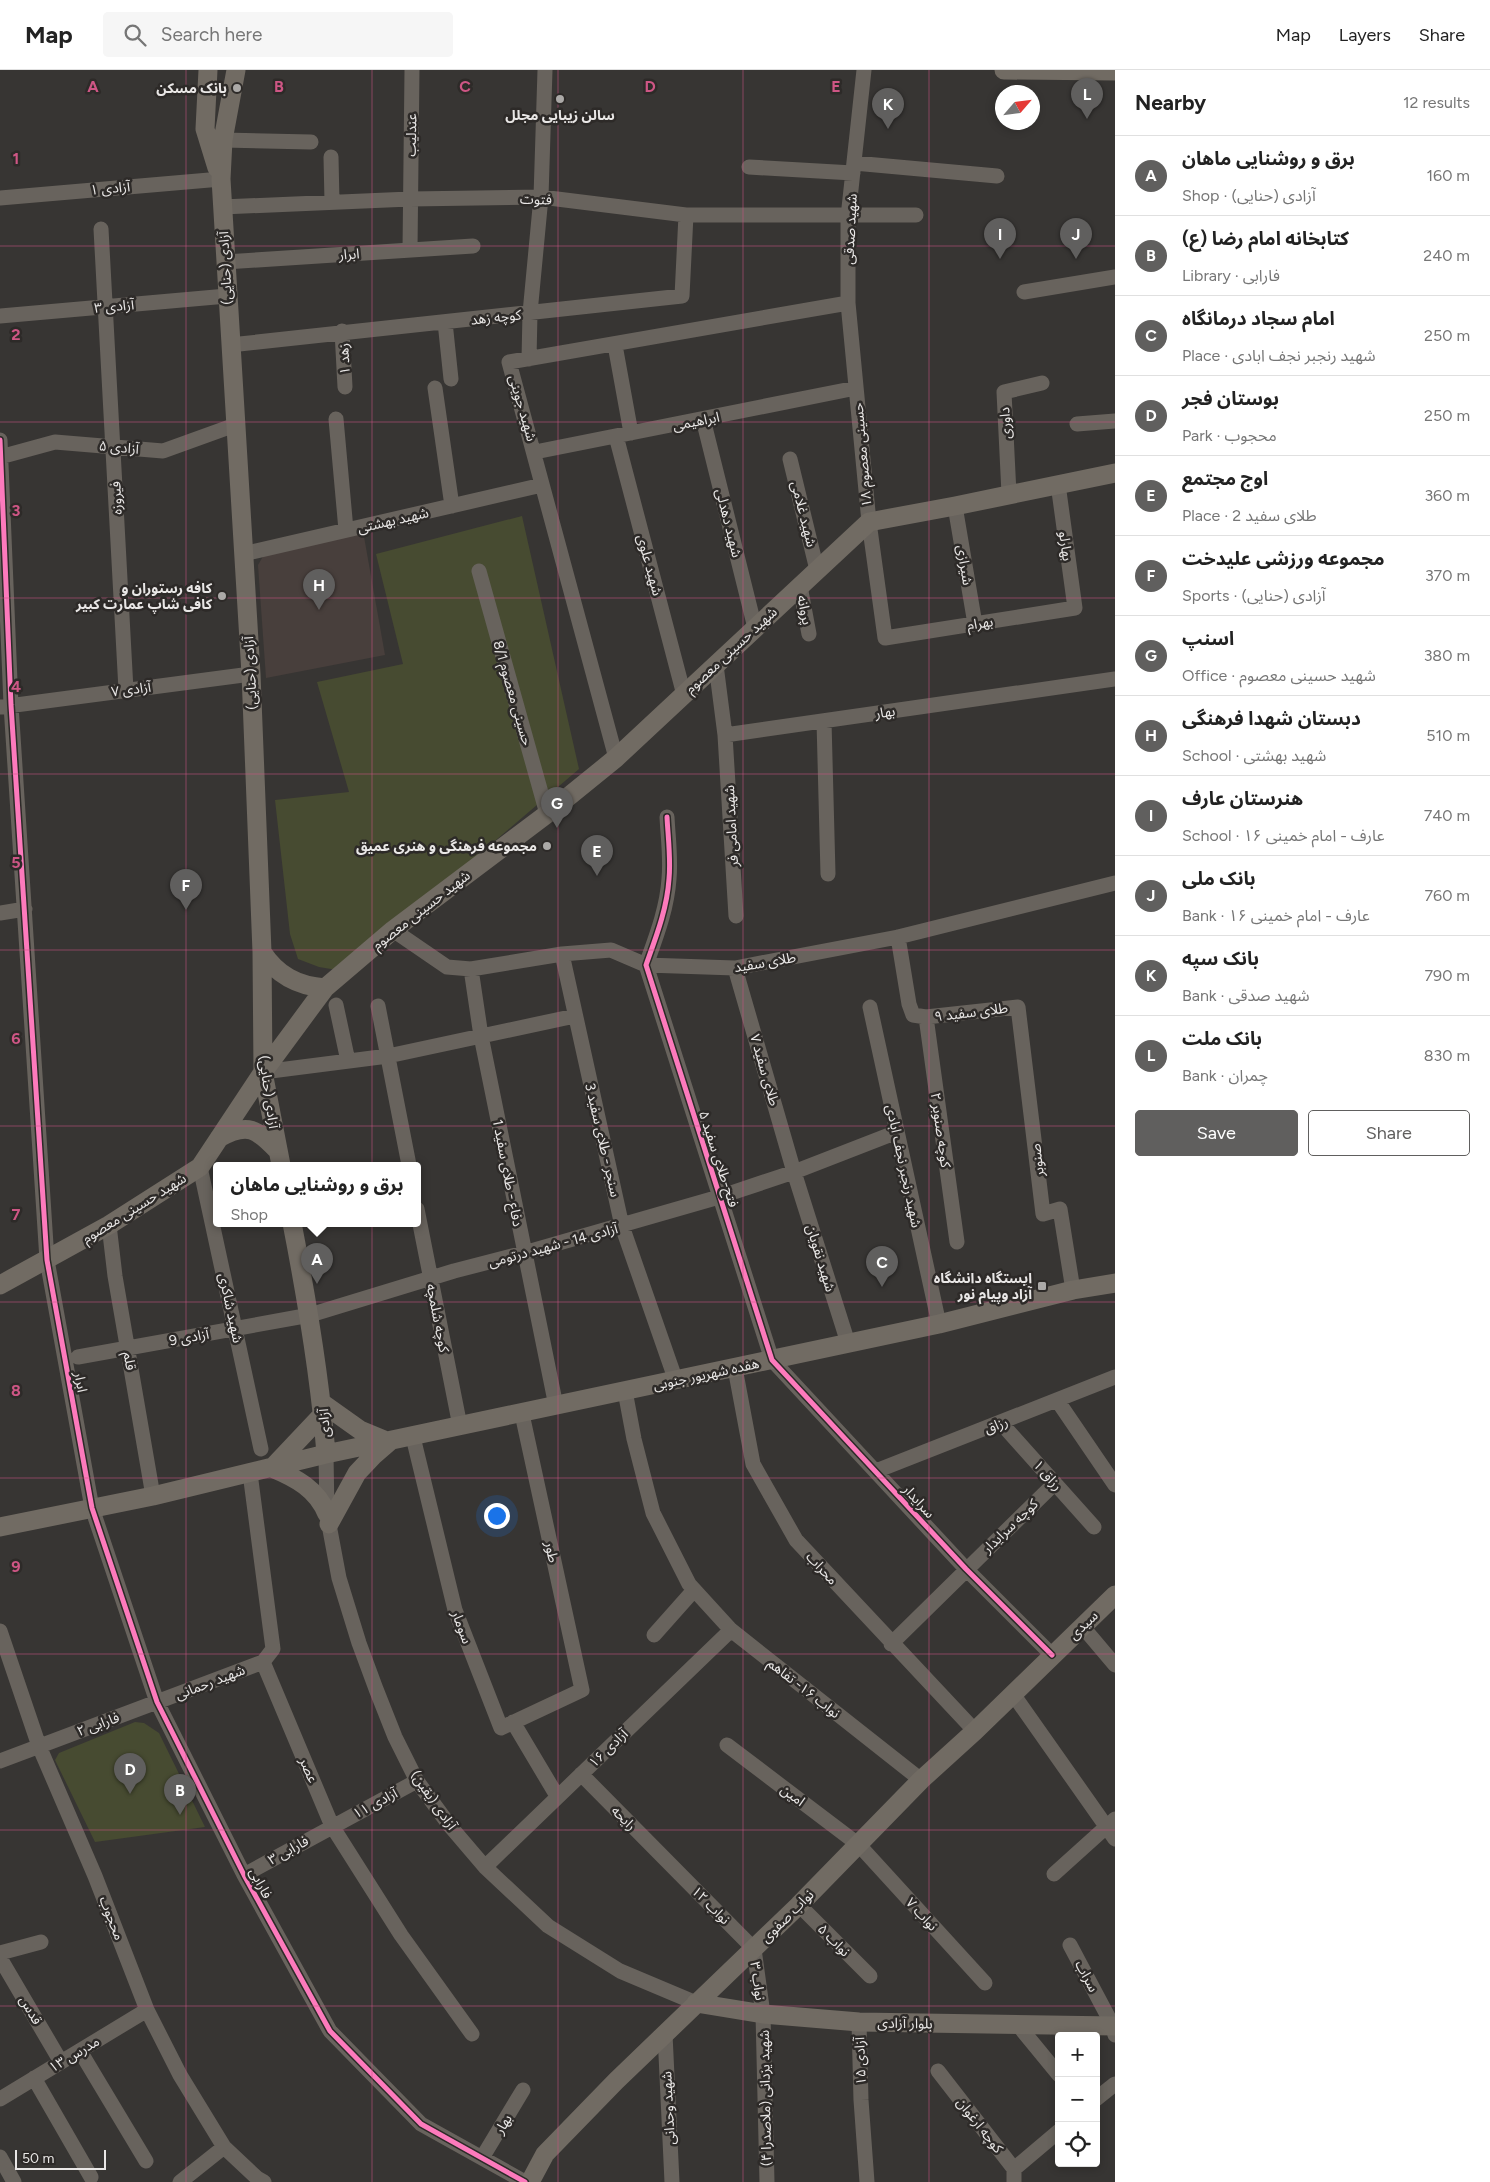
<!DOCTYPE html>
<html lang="en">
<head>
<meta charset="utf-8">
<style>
  :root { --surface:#fff; --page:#f6f6f6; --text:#222; --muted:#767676; --line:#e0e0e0; --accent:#605f5e }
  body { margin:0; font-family:Figtree,"Noto Sans Arabic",sans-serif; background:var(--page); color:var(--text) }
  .controls { position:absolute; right:15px; bottom:15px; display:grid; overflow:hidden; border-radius:5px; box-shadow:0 2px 8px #0003 }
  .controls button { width:45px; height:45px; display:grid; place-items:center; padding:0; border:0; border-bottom:1px solid var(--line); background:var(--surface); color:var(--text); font:25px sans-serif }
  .compass { position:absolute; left:995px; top:15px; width:45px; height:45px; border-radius:50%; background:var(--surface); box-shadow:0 2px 8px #0003; rotate:62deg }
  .scale { position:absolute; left:15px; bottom:12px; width:91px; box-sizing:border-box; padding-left:5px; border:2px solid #e9e7e6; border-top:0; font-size:14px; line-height:18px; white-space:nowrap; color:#e9e7e6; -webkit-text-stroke:4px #2d2a28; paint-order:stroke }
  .you { position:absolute; left:496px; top:1445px; width:18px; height:18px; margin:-12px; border:4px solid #fff; border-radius:50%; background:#1a73e8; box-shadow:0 0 0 8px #1a73e833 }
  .badge { display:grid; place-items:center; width:32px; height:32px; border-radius:50%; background:var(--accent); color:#fff; font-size:16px; font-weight:700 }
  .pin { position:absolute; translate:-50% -41px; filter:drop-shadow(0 1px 2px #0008) }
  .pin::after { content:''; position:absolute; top:26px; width:18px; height:15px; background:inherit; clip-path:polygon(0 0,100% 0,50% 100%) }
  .popup { position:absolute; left:213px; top:1092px; width:208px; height:65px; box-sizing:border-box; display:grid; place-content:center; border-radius:5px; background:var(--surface); filter:drop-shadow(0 1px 4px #0005); font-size:16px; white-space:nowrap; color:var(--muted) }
  .popup b { font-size:19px; color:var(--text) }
  .popup::after { content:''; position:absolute; left:50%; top:100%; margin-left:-10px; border:10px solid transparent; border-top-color:var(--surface) }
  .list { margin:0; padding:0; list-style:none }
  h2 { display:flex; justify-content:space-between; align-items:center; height:65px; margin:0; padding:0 20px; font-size:21px }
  h2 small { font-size:16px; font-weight:400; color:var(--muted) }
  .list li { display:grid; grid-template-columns:32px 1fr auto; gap:15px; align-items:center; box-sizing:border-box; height:80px; padding:0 20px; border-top:1px solid var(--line) }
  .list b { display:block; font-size:19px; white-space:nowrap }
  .list p { margin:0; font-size:16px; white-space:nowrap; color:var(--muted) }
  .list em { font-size:16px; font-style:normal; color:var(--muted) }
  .actions { display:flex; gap:10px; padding:15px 20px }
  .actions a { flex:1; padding:11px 0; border:1px solid var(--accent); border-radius:5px; text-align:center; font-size:18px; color:var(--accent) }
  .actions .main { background:var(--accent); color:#fff }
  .icon { flex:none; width:28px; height:28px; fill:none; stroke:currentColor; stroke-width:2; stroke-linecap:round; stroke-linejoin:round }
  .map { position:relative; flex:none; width:1115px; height:2112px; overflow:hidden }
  header { display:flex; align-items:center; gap:30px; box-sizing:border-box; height:70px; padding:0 25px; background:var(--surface); border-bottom:1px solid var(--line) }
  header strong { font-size:24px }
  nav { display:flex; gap:28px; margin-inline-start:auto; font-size:18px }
  .search { width:350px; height:45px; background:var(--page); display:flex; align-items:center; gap:12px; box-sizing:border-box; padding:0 18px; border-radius:5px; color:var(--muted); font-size:19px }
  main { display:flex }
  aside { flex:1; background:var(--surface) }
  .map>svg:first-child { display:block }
</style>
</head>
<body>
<header>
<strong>Map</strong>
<div class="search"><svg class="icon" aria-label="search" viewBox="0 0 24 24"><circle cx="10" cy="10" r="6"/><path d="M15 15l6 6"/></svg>Search here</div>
<nav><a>Map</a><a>Layers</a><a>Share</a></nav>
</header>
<main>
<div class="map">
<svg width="1115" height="2112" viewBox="0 0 1115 2112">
  <rect width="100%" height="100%" fill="#373533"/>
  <path fill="#483f3c" d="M 363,461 L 385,585 L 266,608 L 258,495 L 265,483 Z"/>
  <path fill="#474b31" d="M 522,446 L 579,699 L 343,901 L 319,897 L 298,889 L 290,864 L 275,730 L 349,722 L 317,612 L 403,594 L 376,484 Z
    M 135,1652 L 144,1653 L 159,1663 L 205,1757 L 95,1772 L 55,1690 L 59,1683 Z"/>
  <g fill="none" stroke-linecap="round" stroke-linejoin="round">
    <path stroke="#68635d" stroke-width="15" d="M 864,0 L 848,147 L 848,233 L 869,452 L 885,568 L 1075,538 L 1058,414
      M 223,70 L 311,72
      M 331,87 L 332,132
      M 854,93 L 997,106
      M 749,97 L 853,103
      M 0,128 L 221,109
      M 222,137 L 410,129 L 541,127 L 686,145 L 916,145
      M 101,159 L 126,620
      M 410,180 L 412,0
      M 225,192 L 473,176
      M 1024,222 L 1115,207
      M 0,246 L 227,226
      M 445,252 L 451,309
      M 342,261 L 345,317
      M 230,275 L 682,226 L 686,145
      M 615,275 L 631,363
      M 529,289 L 530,243 L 541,127 L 545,0
      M 435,318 L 452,436
      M 336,349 L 346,460
      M 703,349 L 755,558
      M 1077,354 L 1115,351
      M 616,366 L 684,625
      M 0,370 L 11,635 L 47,1190 L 92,1438 L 157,1632 L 244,1805 L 330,1961 L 421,2054 L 525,2112
      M 535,382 L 856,318
      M 0,387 L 55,372 L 163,381 L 235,355
      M 790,389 L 817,500
      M 1009,424 L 1004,322 L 1042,313
      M 955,436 L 975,554
      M 243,484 L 542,415
      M 479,501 L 547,744
      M 800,516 L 809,564
      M 716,595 L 725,665 L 1115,609
      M 0,637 L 251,604
      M 824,651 L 828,804
      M 725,665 L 736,846
      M 616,688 L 509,292 L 848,233
      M 667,747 C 668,767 671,789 669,809 C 667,839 656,867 646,895 L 772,1290 L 966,1499 L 1052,1585
      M 0,843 L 25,839
      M 393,860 L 447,897 L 471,899 L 562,884 L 611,880 L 646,895 L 735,898 L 898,867 L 1115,813
      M 898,867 L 909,934 L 913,945 L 926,947 L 1018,937 L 1043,1144 L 1060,1139 L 1073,1220
      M 562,884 L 622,1156 L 676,1311
      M 735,898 L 794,1102 L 848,1273
      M 471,899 L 481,966 L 556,1336
      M 336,935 L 348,991
      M 378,936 L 409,1095
      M 870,937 L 939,1254
      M 926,947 L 957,1172
      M 263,1002 L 388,986 L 575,946
      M 200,1097 L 261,1379
      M 417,1139 L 460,1356
      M 109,1155 L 115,1206 L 153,1426
      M 78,1287 L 310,1245 L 454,1201 L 524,1183 L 719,1127 L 794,1102 L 897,1062
      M 735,1298 L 753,1394 L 796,1470 L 975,1661
      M 625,1321 L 634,1369 L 653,1443 L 689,1514 L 731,1560 L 921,1710
      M 1057,1330 L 1115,1415
      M 1001,1353 L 1094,1457
      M 413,1367 L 455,1540 L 501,1658 L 582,1620 L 522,1344
      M 326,1384 L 327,1444 L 339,1508 L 359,1573 L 376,1619 L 395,1667 L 417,1711 L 450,1756 L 485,1797 L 548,1856 L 620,1901 L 696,1933
      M 876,1401 L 1115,1307
      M 250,1403 L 273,1579 L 263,1592
      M 1082,1556 L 1115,1595
      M 0,1561 L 39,1676 L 95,1806 L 147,1940 L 180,2005 L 224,2077 L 257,2108 L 264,2112
      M 654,1565 L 694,1520
      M 891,1574 L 1055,1413
      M 263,1592 L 332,1756 L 401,1865 L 472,1964
      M 1013,1624 L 1115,1769
      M 513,1652 L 557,1726
      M 727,1675 L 859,1775 L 985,1913
      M 0,1691 L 263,1592
      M 581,1704 L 754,1879 L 763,1944 L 767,2112
      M 485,1797 L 731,1560
      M 1054,1804 L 1115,1749
      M 244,1805 L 417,1711
      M 799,1835 L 870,1906
      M 1070,1875 L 1113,1956 L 1115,1965
      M 0,1883 L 41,1872
      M 0,1888 L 61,1992
      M 859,1952 L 861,2030 L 867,2112
      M 1018,1955 L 1059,2005
      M 665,1964 L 672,2112
      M 80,1981 L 146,2091
      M 938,2001 L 1014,2099 L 1014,2112
      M 34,2008 L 91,2107
      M 0,2029 L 147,1940
      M 1096,2029 L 1115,2014
      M 0,2087 L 14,2112
      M 482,2088 L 523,2020
      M 1014,2099 L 1059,2061
      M 180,2112 L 224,2077"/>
    <path stroke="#716b63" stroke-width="19" d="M 208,0 L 205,59 L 217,98
      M 236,0 L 223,70 L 221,109 L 251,604 L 262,882 L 263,1002 L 281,1095
      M 1004,0 L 1115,1
      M 262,882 C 277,905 297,916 325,918
      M 219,1068 C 248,1052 257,1059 278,1081
      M 292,1153 C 307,1230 320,1306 326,1384
      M 0,1215 L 109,1155 L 200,1097 L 263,1002 L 325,918 L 393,860 L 547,744 L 616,688 L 869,452 L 955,436 L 1115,403
      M 322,1333 L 360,1360 L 389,1372 L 374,1385 L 357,1403 L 329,1454
      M 323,1344 L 272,1398 C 296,1408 317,1419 327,1444
      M 0,1457 L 153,1426 L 326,1384 L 939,1254 L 1073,1220 L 1115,1213
      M 696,1933 L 763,1944 L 859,1952 L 1115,1956
      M 530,2112 L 545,2084 L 616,2011 L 799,1835 L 921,1710 L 975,1661 L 1115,1525"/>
    <defs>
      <path id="cycleway" d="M 0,370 L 11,635 L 47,1190 L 92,1438 L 157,1632 L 244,1805 L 330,1961 L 421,2054 L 525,2112
        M 667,747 C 668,767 671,789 669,809 C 667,839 656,867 646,895 L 772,1290 L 966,1499 L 1052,1585"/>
    </defs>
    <use href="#cycleway" stroke="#2d2a28" stroke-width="8"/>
    <use href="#cycleway" stroke="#fd7abc" stroke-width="5"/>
  </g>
  <path fill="none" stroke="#ce5685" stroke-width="1" stroke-opacity="0.55" d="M 186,0 L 186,2112M 372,0 L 372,2112M 558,0 L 558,2112M 743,0 L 743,2112M 929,0 L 929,2112M 0,176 L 1115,176M 0,352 L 1115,352M 0,528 L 1115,528M 0,704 L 1115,704M 0,880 L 1115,880M 0,1056 L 1115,1056M 0,1232 L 1115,1232M 0,1408 L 1115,1408M 0,1584 L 1115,1584M 0,1760 L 1115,1760M 0,1936 L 1115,1936"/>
  <g fill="#aba9a7" stroke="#2d2a28" stroke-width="2">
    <circle cx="237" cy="18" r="5"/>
    <circle cx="560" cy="29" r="5"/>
    <circle cx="222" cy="526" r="5"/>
    <circle cx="547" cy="776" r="5"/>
    <rect x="1037" y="1211" width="10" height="10" rx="2.5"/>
  </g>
  <g text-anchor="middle" stroke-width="5" stroke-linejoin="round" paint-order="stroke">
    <g font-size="14" font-weight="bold" fill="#e9e7e6" stroke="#2d2a28" text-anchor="end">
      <text x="227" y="23">بانک مسکن</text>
      <text x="560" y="50" text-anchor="middle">سالن زیبایی مجلل</text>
      <text x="212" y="523">کافه رستوران و<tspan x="212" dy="16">کافی شاپ عمارت کبیر</tspan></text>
      <text x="537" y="781">مجموعه فرهنگی و هنری عمیق</text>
      <text x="1032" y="1213">ایستگاه دانشگاه<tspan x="1032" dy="16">آزاد وپیام نور</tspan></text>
    </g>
    <g font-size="14" fill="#e9e7e6" stroke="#2d2a28">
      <text transform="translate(411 65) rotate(-89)" y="5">عندلیب</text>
      <text transform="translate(110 118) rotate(-5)" y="5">آزادی ۱</text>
      <text transform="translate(536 129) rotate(2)" y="5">فتوت</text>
      <text transform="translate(850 159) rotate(-87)" y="5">شهید صدقی</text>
      <text transform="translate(349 184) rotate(-4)" y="5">ابرار</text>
      <text transform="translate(225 198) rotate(-93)" y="5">آزادی (حنایی)</text>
      <text transform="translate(114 236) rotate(-5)" y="5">آزادی ۳</text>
      <text transform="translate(496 247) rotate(-6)" y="5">کوچه زهد</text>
      <text transform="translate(344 289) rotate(-93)" y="5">زهد ۱</text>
      <text transform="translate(523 338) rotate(74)" y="5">شهید جوینی</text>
      <text transform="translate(696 351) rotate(-11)" y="5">ابراهیمی</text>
      <text transform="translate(1005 353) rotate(-93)" y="5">داوری</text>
      <text transform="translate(119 377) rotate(5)" y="5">آزادی ۵</text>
      <text transform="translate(862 385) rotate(-95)" y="5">حسینی معصوم ۱۸</text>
      <text transform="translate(116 428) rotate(-93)" y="5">فیروزه</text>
      <text transform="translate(804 444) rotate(76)" y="5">شهید غلامی</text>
      <text transform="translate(393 450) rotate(-13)" y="5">شهید بهشتی</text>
      <text transform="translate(729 453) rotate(76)" y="5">شهید دهدلی</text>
      <text transform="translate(1066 476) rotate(82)" y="5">بهارلو</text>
      <text transform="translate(650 495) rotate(75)" y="5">شهید علوی</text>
      <text transform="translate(965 495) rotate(81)" y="5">شیرازی</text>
      <text transform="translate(805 540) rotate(79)" y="5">پروانه</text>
      <text transform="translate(980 553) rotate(-9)" y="5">بهرام</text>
      <text transform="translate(731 580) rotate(-43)" y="5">شهید حسینی معصوم</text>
      <text transform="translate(250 603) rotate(-93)" y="5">آزادی (حنایی)</text>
      <text transform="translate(131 619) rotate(-7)" y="5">آزادی ۷</text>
      <text transform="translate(513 623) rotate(74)" y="5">حسینی معصوم 8/1</text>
      <text transform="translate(885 642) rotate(-8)" y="5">بهار</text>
      <text transform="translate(731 756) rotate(-93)" y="5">شهید امامی فر</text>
      <text transform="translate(421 840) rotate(-38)" y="5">شهید حسینی معصوم</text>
      <text transform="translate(765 892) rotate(-10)" y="5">طلای سفید</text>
      <text transform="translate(971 942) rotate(-7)" y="5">طلای سفید ۹</text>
      <text transform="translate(765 1000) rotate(74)" y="5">طلای سفید ۷</text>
      <text transform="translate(269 1022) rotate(82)" y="5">آزادی (حنایی)</text>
      <text transform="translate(941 1060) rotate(82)" y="5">کوچه صنوبر ۲</text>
      <text transform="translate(603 1070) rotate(77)" y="5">سنجر - طلای سفید 3</text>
      <text transform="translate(719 1089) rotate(72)" y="5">فتح-طلای سفید ۵</text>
      <text transform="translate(1037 1090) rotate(-97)" y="5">صنوبر</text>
      <text transform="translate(904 1096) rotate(78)" y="5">شهید رنجبر نجف ابادی</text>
      <text transform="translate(508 1103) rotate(79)" y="5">دفاع - طلای سفید 1</text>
      <text transform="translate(134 1138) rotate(-32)" y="5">شهید حسینی معصوم</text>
      <text transform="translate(553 1175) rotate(-15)" y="5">آزادی 14 - شهید درتومی</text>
      <text transform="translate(821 1188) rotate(73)" y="5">شهید نقویان</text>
      <text transform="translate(231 1238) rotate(78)" y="5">شهید شاکری</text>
      <text transform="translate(438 1248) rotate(79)" y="5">کوچه شلمچه</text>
      <text transform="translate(189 1267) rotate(-10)" y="5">آزادی 9</text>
      <text transform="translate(130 1291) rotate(80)" y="5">قلم</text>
      <text transform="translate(706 1304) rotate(-12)" y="5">هفده شهریور جنوبی</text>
      <text transform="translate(81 1312) rotate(80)" y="5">ابرار</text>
      <text transform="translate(324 1353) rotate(-94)" y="5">آزادی</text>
      <text transform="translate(996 1355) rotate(-22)" y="5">رزاق</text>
      <text transform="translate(1048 1405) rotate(48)" y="5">رزاق ۱</text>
      <text transform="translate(919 1431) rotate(48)" y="5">سرایدار</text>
      <text transform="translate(1010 1456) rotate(-44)" y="5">کوچه سرایدار</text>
      <text transform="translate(552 1482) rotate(78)" y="5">طور</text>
      <text transform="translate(822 1498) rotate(47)" y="5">محراب</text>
      <text transform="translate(1083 1555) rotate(-44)" y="5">سیدی</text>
      <text transform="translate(462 1557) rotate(70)" y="5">سومار</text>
      <text transform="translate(210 1612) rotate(-21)" y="5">شهید رحمانی</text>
      <text transform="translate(804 1618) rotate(38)" y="5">نواب ۱۶- تفاهم</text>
      <text transform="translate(98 1654) rotate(-20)" y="5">فارابی ۲</text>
      <text transform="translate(608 1678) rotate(-44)" y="5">آزادی ۱۶</text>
      <text transform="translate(309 1700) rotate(67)" y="5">عصر</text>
      <text transform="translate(793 1725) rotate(37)" y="5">امین</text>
      <text transform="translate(434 1730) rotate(55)" y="5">آزادی (یقین)</text>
      <text transform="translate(375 1733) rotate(-28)" y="5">آزادی ۱۱</text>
      <text transform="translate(624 1748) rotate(45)" y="5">رایحه</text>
      <text transform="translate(288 1780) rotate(-29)" y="5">فارابی ۳</text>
      <text transform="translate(261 1813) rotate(62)" y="5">فارابی</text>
      <text transform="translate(711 1835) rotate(45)" y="5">نواب ۱‍۲</text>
      <text transform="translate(922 1844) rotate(47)" y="5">نواب ۷</text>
      <text transform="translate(787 1846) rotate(-45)" y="5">نواب صفوی</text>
      <text transform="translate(112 1848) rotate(69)" y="5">محجوب</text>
      <text transform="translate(834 1870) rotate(45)" y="5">نواب ۵</text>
      <text transform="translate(1087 1906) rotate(62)" y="5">سراب</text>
      <text transform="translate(758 1911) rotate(82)" y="5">نواب ۳</text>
      <text transform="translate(31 1940) rotate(60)" y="5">قدس</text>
      <text transform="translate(905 1953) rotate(1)" y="5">بلوار آزادی</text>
      <text transform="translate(74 1984) rotate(-31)" y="5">مدرس ۱۳</text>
      <text transform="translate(860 1991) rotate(-92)" y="5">آزادی ۱۵</text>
      <text transform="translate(765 2028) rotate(-91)" y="5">شهید یزدانی (ملاصدرا ۴)</text>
      <text transform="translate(668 2038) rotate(-93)" y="5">شهید وحدانی</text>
      <text transform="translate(503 2054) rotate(-59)" y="5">بهار</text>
      <text transform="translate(980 2055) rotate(52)" y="5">کوچه ارغوان</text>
    </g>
  </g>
  <g font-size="16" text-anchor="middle" font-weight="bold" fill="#ce5685" stroke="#2d2a28" stroke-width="5" stroke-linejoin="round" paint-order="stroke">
    <text x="93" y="22">A</text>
    <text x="279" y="22">B</text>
    <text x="465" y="22">C</text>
    <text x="650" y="22">D</text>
    <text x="836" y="22">E</text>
    <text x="16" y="94">1</text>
    <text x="16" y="270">2</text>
    <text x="16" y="446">3</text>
    <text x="16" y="622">4</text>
    <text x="16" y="798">5</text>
    <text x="16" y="974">6</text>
    <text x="16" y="1150">7</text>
    <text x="16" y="1326">8</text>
    <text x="16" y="1502">9</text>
  </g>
</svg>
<div class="controls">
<button>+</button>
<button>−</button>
<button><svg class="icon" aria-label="locate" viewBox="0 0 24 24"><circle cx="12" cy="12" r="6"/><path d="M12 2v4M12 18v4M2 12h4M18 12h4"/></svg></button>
</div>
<svg class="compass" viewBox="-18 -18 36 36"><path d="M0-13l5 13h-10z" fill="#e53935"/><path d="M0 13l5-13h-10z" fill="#767676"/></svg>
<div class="scale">50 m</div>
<div class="you"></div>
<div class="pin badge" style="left:317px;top:1214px">A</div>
<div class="popup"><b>برق و روشنایی ماهان</b>Shop</div>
<div class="pin badge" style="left:180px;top:1745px">B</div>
<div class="pin badge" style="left:882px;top:1217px">C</div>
<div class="pin badge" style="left:130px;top:1724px">D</div>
<div class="pin badge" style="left:597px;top:806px">E</div>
<div class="pin badge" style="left:186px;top:840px">F</div>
<div class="pin badge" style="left:557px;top:758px">G</div>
<div class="pin badge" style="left:319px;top:540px">H</div>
<div class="pin badge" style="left:1000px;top:189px">I</div>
<div class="pin badge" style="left:1076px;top:189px">J</div>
<div class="pin badge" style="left:888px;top:59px">K</div>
<div class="pin badge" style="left:1087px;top:49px">L</div>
</div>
<aside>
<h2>Nearby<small>12 results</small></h2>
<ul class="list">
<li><span class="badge">A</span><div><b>برق و روشنایی ماهان</b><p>Shop · آزادی (حنایی)</p></div><em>160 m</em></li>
<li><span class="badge">B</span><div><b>کتابخانه امام رضا (ع)</b><p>Library · فارابی</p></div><em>240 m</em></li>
<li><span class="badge">C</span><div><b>امام سجاد درمانگاه</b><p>Place · شهید رنجبر نجف ابادی</p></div><em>250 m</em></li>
<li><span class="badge">D</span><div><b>بوستان فجر</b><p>Park · محجوب</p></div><em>250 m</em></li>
<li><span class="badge">E</span><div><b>اوج مجتمع</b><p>Place · طلای سفید 2</p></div><em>360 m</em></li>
<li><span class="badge">F</span><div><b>مجموعه ورزشی علیدخت</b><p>Sports · آزادی (حنایی)</p></div><em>370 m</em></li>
<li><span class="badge">G</span><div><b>اسنپ</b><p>Office · شهید حسینی معصوم</p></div><em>380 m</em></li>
<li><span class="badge">H</span><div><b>دبستان شهدا فرهنگی</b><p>School · شهید بهشتی</p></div><em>510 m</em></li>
<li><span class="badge">I</span><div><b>هنرستان عارف</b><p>School · عارف - امام خمینی ۱۶</p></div><em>740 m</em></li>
<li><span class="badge">J</span><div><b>بانک ملی</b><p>Bank · عارف - امام خمینی ۱۶</p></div><em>760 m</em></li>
<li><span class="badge">K</span><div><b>بانک سپه</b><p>Bank · شهید صدقی</p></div><em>790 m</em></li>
<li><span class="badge">L</span><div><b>بانک ملت</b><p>Bank · چمران</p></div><em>830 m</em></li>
</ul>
<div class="actions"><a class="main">Save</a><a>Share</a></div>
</aside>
</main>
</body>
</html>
